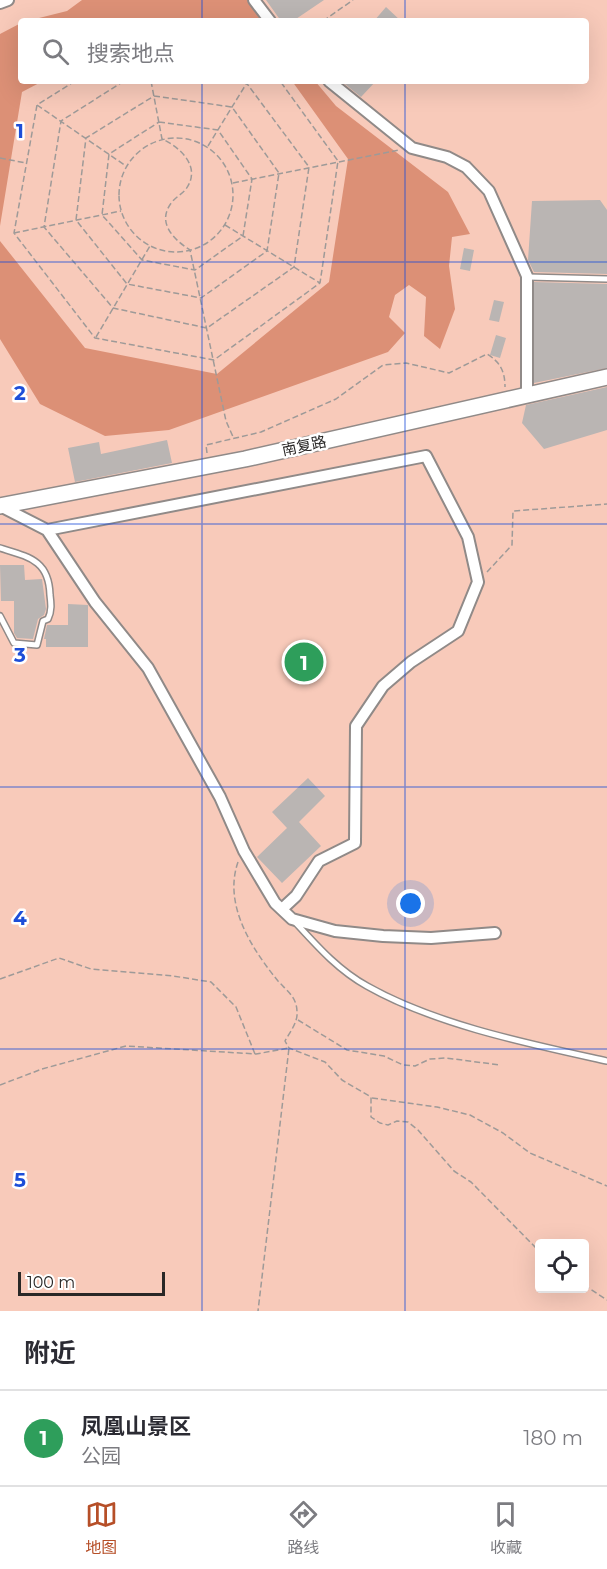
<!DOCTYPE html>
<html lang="zh">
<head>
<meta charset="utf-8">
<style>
  :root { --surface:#fff; --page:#f7f7f7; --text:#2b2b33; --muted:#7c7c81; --line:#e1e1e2; --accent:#b64f28 }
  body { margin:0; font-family:Montserrat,"Noto Sans SC",sans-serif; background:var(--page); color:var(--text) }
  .controls { position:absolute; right:18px; bottom:18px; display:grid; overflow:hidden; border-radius:6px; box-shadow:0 6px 24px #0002 }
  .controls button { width:54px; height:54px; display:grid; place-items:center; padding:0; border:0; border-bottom:2px solid var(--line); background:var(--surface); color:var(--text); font:30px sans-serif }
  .scale { position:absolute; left:18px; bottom:15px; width:147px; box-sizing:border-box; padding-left:6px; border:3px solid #2a2827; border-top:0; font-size:16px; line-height:21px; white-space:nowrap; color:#2a2827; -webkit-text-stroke:4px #fff; paint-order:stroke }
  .you { position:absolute; left:411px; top:904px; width:21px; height:21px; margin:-15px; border:4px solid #fff; border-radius:50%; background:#1a73e8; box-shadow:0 0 0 9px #1a73e833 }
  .badge { display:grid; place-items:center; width:39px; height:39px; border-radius:50%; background:var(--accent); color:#fff; font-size:20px; font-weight:700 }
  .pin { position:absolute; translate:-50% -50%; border:3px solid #fff; box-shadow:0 2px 6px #0006 }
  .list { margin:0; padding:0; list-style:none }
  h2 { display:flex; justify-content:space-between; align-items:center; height:78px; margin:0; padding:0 24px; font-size:26px }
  h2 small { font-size:20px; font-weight:400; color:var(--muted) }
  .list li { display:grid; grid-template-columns:39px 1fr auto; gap:18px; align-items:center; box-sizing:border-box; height:96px; padding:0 24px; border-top:2px solid var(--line) }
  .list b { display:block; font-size:22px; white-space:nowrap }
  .list p { margin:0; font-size:20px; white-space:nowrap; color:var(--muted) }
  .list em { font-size:20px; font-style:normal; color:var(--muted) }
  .icon { flex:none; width:33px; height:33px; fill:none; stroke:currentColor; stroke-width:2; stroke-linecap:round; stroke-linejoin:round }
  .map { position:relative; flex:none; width:607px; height:1311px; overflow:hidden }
  .search { position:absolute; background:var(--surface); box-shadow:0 6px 24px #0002; left:18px; right:18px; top:18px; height:66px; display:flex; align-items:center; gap:15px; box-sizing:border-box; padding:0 21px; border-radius:6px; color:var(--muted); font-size:22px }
  .sheet { height:174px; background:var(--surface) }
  nav { display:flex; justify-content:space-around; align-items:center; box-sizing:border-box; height:84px; border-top:2px solid var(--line); background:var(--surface); font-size:16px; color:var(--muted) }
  nav a { display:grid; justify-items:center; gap:3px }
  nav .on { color:var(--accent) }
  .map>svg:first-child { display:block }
</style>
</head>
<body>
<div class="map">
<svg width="607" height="1311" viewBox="0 0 607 1311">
  <rect width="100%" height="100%" fill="#eae4e2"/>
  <path fill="#f8caba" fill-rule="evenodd" d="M 0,0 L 607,0 L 607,1311 L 0,1311 ZM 21,21 L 586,21 L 586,81 L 21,81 ZM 540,1244 L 584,1244 L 584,1288 L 540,1288 Z"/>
  <path fill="#dc9076" d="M 82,0 L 248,0 L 263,21 L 27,21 L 67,11 Z
    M 21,23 L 21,81 L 43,81 L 22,92 L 0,226 L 0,34 Z
    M 292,81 L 315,81 L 336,106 L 448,192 L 470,234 L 452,237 L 449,266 L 455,309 L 440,349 L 424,336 L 426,297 L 409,285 L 395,295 L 389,317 L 405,333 L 388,352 L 169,430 L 105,436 L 40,404 L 0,339 L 0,241 L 85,348 L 217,374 L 329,282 L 348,159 Z"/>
  <path fill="#bab5b3" d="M 266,0 L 324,0 L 293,21 L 281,21 Z
    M 386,7 L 401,21 L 374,21 Z
    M 341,81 L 376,81 L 361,97 Z
    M 600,200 L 607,210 L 607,274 L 534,272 L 528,260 L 532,201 Z
    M 464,248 L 474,250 L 470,271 L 460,269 Z
    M 534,282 L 607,284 L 607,368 L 534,383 Z
    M 494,300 L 504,302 L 499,322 L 489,320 Z
    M 496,335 L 506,338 L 500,358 L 490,355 Z
    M 607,387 L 607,430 L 544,449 L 522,423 L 526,405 Z
    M 167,440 L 172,463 L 75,482 L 68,448 L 99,442 L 101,454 Z
    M 0,565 L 24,565 L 25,580 L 42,579 L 46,609 L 44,615 L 38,619 L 33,639 L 17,638 L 14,633 L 14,601 L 1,601 Z
    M 68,604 L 88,605 L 88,647 L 46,647 L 46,639 L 44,639 L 47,625 L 68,625 Z
    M 308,778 L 325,796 L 299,822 L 321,846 L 282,883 L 257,857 L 287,828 L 272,812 Z"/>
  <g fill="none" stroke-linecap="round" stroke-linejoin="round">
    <defs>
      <path id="lane" d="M 528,277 L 607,279
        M 0,548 C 29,557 49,560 50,595 C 51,603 52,611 48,619 L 43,621 L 37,645 L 14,643 L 0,616
        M 295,922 C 317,946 338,970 367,986 C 436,1025 530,1044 607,1061"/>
      <path id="street" d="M 254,0 L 270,21
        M 0,3 L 8,0
        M 329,81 L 412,148 L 447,157 L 466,167 L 489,191 L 527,276 L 527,396
        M 0,506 L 47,530 L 95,602 L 148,668 L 220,797 L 244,851 L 275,903 L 292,919 L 335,931 L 383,936 L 431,938 L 495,933
        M 47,530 L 426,456 L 468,537 L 478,582 L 458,631 L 411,662 L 383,686 L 356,726 L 355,843 L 319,861 L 296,896 L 282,909"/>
      <path id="secondary" d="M 0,506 L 245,459 L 607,377"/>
    </defs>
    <use href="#lane" stroke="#908a88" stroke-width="8"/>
    <use href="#street" stroke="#908a88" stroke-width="14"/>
    <use href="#secondary" stroke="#908a88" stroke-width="18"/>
    <path stroke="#9e9a98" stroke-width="1.5" stroke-dasharray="6 3" stroke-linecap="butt" d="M 323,21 L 353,0
      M 75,81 L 37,105 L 14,233 L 95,338 L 214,360 L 320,283 L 338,161 L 280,81
      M 124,81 L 61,121 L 44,227 L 113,308 L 207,328 L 294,267 L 309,167 L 245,81
      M 151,81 L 162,139 C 180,147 202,167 186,189 C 182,194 176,197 172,202 C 156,222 173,239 190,250 L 226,421 L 234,439
      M 154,96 L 232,107 L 279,173 L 267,251 L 201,298 L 127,284 L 76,220 L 86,138 Z
      M 37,105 L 126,166
      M 159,122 L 218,130 L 252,179 L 243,236 L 195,270 L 142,260 L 102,215 L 109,154 Z
      M119 195a57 57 0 1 1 114 0a57 57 0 1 1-114 0Z
      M 208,146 L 248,81
      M 0,158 L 26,163
      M 233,183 L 399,150
      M 225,225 L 320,283
      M 14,233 L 121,211
      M 96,337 L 150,246
      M 207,453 L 206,445 L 261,432 L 336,399 L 383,365 L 406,363 L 449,373 L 487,354 C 500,362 505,371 505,387
      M 487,572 L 512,545 L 513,511 L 607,504
      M 238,862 C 223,905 252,949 278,981 C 287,991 297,997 297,1012 C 298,1022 290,1032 285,1041 L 289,1048 L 325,1062 L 342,1080 L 371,1097 L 371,1117 L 380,1123 L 388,1125 L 397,1121 L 408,1122 L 418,1130 L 454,1171 L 471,1182 L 540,1252
      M 0,979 L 59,958 L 91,969 L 173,976 L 211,982 L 236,1007 L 255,1054
      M 298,1020 L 347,1050 L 384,1056 L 403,1065 L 415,1066 L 430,1059 L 446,1058 L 500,1065
      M 0,1085 L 42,1069 L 126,1046 L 256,1054 L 289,1048 L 258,1311
      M 372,1098 L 437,1107 L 470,1115 L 503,1133 L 530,1153 L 607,1186
      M 584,1285 L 607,1300"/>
    <use href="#lane" stroke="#fff" stroke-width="5"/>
    <use href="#street" stroke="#fff" stroke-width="10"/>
    <use href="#secondary" stroke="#fff" stroke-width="15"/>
  </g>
  <path fill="none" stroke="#1d4ed8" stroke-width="1.5" stroke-opacity="0.55" d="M 202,0 L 202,21M 405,0 L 405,21M 202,81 L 202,1311M 405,81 L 405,1311M 0,262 L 607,262M 0,524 L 607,524M 0,787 L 607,787M 0,1049 L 607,1049"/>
  <g text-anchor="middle" stroke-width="5" stroke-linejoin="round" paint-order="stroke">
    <g font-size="15" fill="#2a2827" stroke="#fff">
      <text transform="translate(304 446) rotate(-12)" y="5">南复路</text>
    </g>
  </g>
  <g font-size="20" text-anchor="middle" font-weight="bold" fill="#1d4ed8" stroke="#fff" stroke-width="5" stroke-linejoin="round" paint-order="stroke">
    <text x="20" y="138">1</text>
    <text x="20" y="400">2</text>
    <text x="20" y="662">3</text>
    <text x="20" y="925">4</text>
    <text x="20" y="1187">5</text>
  </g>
</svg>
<div class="controls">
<button><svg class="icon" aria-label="locate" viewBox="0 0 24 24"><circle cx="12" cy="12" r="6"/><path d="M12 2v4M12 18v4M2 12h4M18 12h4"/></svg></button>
</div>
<div class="scale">100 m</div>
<div class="you"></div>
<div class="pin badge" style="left:304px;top:662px;background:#2e9e5b">1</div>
<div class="search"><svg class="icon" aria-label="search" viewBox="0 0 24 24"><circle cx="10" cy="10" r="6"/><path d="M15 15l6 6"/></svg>搜索地点</div>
</div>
<section class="sheet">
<h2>附近<small></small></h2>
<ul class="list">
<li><span class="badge" style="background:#2e9e5b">1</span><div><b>凤凰山景区</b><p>公园</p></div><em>180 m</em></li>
</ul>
</section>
<nav>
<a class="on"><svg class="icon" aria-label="map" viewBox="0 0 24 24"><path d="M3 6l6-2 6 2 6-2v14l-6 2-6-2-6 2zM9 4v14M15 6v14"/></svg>地图</a>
<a><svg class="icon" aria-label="directions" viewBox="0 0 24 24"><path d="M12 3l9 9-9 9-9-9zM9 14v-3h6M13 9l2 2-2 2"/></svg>路线</a>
<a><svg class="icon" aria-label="saved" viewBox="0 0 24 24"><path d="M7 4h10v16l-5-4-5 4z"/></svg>收藏</a>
</nav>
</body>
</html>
